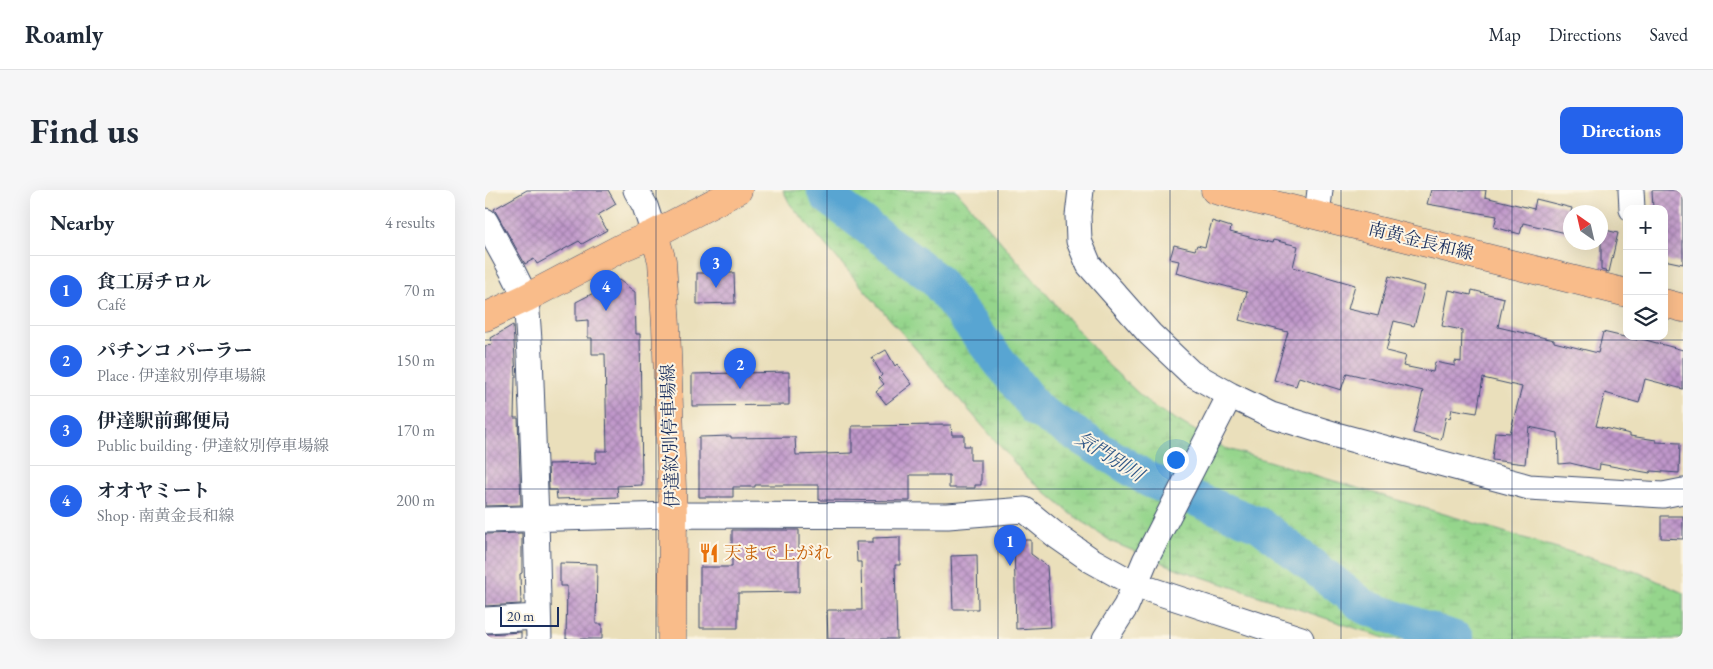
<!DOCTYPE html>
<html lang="en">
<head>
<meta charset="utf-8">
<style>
  :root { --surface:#fff; --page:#f6f6f7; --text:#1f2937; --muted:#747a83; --line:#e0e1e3; --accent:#2563eb }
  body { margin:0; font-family:"EB Garamond","Noto Serif JP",serif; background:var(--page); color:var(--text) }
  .controls { position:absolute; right:15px; top:15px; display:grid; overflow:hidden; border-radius:10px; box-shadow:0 5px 20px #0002 }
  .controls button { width:45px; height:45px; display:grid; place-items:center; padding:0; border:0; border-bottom:1px solid var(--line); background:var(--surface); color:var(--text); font:25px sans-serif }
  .compass { position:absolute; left:1078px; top:15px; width:45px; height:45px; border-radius:50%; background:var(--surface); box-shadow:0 5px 20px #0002; rotate:326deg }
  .scale { position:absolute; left:15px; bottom:12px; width:59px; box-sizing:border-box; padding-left:5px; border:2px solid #1b2f5e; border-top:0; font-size:14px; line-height:18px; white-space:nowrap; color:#1b2f5e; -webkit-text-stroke:4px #fcf5e5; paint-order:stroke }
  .you { position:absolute; left:690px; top:269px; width:18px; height:18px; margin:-12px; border:4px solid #fff; border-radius:50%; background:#1a73e8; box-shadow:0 0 0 8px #1a73e833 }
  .badge { display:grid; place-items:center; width:32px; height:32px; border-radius:50%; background:var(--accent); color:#fff; font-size:16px; font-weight:700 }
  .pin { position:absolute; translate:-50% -41px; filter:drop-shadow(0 1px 2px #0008) }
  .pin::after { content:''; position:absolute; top:26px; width:18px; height:15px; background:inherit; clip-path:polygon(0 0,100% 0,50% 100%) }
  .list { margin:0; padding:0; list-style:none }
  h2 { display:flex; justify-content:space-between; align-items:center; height:65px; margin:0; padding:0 20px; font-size:21px }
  h2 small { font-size:16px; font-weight:400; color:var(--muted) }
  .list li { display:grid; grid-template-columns:32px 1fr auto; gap:15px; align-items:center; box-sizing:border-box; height:70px; padding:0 20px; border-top:1px solid var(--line) }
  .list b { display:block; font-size:19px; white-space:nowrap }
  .list p { margin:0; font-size:16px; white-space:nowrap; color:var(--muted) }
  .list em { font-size:16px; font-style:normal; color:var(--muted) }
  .icon { flex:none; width:28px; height:28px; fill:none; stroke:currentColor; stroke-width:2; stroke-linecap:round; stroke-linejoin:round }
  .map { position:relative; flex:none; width:1198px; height:449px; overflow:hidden; border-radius:10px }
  header { display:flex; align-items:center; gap:30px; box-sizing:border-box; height:70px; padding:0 25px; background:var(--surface); border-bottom:1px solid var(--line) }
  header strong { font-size:24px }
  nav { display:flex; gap:28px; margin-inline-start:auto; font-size:18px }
  .intro { display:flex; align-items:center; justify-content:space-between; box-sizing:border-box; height:120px; padding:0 30px }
  h1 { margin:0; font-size:35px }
  .button { padding:12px 22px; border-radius:10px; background:var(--accent); color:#fff; font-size:18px; font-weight:700 }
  main { display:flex; gap:30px; padding:0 30px }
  aside { flex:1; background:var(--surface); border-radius:10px; box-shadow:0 5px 20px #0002 }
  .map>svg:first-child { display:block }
</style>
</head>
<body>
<header>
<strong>Roamly</strong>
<nav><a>Map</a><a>Directions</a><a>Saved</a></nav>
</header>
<div class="intro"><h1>Find us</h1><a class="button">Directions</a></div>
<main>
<aside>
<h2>Nearby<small>4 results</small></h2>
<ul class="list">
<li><span class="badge">1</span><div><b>食工房チロル</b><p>Café</p></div><em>70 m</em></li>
<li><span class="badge">2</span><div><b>パチンコ パーラー</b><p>Place · 伊達紋別停車場線</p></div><em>150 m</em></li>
<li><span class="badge">3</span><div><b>伊達駅前郵便局</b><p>Public building · 伊達紋別停車場線</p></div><em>170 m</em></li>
<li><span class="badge">4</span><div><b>オオヤミート</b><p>Shop · 南黄金長和線</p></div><em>200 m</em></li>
</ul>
</aside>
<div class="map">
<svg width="1198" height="449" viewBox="0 0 1198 449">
  <defs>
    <pattern id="wetland-marsh" width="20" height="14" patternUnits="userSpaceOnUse" patternTransform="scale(1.25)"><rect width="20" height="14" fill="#95d58c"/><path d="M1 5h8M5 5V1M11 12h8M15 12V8" fill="none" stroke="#80b77b"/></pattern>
    <pattern id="building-cross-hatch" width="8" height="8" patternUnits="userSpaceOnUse" patternTransform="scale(1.25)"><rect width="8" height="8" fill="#c097ca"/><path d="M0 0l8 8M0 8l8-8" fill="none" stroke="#9b7ca7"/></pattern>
  </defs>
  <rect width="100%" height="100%" fill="#fcf5e5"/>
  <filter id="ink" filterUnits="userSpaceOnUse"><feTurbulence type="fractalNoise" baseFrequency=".02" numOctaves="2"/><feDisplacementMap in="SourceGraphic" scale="10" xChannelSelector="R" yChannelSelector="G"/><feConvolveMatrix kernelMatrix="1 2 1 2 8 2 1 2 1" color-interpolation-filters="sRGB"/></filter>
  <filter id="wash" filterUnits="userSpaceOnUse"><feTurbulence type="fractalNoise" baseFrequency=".0096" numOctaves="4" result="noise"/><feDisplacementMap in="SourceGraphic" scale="20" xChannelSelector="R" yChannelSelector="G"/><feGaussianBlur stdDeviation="1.12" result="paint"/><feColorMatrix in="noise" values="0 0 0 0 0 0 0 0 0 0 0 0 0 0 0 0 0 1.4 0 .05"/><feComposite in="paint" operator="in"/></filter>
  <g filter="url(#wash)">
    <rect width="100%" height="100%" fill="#eadfbb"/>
    <path fill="url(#wetland-marsh)" stroke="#588275" d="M 298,0 L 471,0 L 623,175 L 666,215 L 740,258 L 1155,383 L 1198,403 L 1198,449 L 903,449 L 693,379 L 627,352 L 585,323 L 541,286 L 305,14 Z"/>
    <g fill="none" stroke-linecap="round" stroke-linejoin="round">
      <path stroke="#59a5d2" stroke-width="35" d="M 339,0 L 342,6 L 450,89 L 552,220 L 664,290 L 775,335 L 880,417 L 971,449"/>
    </g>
    <g id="blocks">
      <path fill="url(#building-cross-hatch)" d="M 42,0 L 123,0 L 131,14 L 113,25 L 122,40 L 97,54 L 94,51 L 52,74 L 49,69 L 40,74 L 9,19 Z
        M 946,0 L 1001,0 L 1000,7 L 1049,19 L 1051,9 L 1087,18 L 1081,43 L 1038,33 L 1035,44 L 1009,37 L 1012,26 L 942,14 Z
        M 1167,0 L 1198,0 L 1198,74 L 1179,70 L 1179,19 L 1168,19 Z
        M 727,31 L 746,37 L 745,42 L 787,53 L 788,50 L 813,56 L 808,77 L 870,95 L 863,119 L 893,126 L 904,86 L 940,96 L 929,136 L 909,131 L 901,161 L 921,166 L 918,176 L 948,182 L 950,172 L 970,176 L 970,171 L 976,172 L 977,140 L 957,136 L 964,100 L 986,105 L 987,100 L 1019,108 L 1013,137 L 1069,150 L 1069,152 L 1113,163 L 1118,142 L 1152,150 L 1153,148 L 1198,160 L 1198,199 L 1160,189 L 1154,213 L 1120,203 L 1111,236 L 1145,244 L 1145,246 L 1171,250 L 1171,252 L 1195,253 L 1194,283 L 1166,281 L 1165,283 L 1115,274 L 1114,280 L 1085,273 L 1074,274 L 1073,243 L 1044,237 L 1040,274 L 1007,270 L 1010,242 L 1025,243 L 1037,197 L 998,188 L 992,223 L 967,219 L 965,228 L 961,227 L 956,250 L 928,243 L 938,201 L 862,183 L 856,200 L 814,187 L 811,196 L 789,190 L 803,142 L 754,130 L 762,102 L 691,83 L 694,71 L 685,69 L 689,55 L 710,60 L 712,55 L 720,57 Z
        M 1116,39 L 1133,43 L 1124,82 L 1116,80 Z
        M 212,83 L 249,83 L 250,113 L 212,114 Z
        M 134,90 L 150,102 L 151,144 L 155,144 L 157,295 L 132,296 L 133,307 L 72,309 L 71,300 L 64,300 L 63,274 L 111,273 L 111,261 L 122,261 L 120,164 L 107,164 L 107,148 L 103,148 L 103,130 L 91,131 L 91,112 Z
        M 28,135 L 31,187 L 30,187 L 29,228 L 33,228 L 36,315 L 0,316 L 0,156 L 7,155 L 6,148 Z
        M 401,160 L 410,176 L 412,174 L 427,194 L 401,214 L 391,201 L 399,194 L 394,188 L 397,185 L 387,168 Z
        M 304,182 L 304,215 L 207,216 L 207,184 Z
        M 466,235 L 467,245 L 479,245 L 479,256 L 485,256 L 485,270 L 496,270 L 496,295 L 490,295 L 490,298 L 464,298 L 464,285 L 425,285 L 425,311 L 334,310 L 334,295 L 270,295 L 270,297 L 248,297 L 248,307 L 214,307 L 214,247 L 246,246 L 246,248 L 310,247 L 311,265 L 367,263 L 367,236 Z
        M 1176,326 L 1198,326 L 1198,349 L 1176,348 Z
        M 247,340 L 314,340 L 314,402 L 253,403 L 253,438 L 215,438 L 215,377 L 247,377 Z
        M 37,343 L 37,383 L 35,384 L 36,414 L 0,416 L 0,344 Z
        M 415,347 L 415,375 L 410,375 L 412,449 L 343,449 L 342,420 L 377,420 L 376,372 L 372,372 L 371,352 L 388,352 L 388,348 Z
        M 529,350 L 546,350 L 546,364 L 562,376 L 566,437 L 531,439 Z
        M 492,365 L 493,419 L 468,419 L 466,366 Z
        M 75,373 L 112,374 L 111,434 L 117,434 L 117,449 L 81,449 L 82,396 L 75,396 Z
        M 36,442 L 36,449 L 0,449 L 0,444 Z"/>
    </g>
  </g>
  <g filter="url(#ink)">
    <use href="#blocks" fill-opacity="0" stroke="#3a496c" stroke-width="1"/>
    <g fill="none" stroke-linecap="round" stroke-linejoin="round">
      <defs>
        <path id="minor" d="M 151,0 L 160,16 L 169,44
          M 596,0 L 593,26 L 594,51 L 604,75 L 665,144 L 706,183 L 745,205 L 786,225 L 851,245 L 1044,297 L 1178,305 L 1198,301
          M 1146,0 L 1147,19
          M 832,25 L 835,0
          M 0,31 L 28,82 L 41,108 L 45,165 L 51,329 L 54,449
          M 0,330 L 188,325 L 463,326 L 540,320 L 573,347 L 606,370 L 651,395 L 816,449
          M 0,430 L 53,427
          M 620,449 L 641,416 L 660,371 L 745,205"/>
        <path id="major" d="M 730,0 L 1142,103
          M 169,44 L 177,71 L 181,136 L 188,325 L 187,449
          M 1179,113 L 1198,118
          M 0,127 L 41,108 L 138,57 L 169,44 L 253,0"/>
      </defs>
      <use href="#minor" stroke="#3a496c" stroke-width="27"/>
      <use href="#major" stroke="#3a496c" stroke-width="29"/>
      <use href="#minor" stroke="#fff" stroke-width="25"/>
      <use href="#major" stroke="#f9bc8a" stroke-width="28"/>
    </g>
  </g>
  <path fill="none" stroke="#1b2f5e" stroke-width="1" stroke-opacity="0.55" d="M 171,0 L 171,449M 342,0 L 342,449M 513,0 L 513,449M 685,0 L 685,449M 856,0 L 856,449M 1027,0 L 1027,449M 0,150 L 1198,150M 0,299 L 1198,299"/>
  <defs>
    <symbol id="restaurant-bare" viewBox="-9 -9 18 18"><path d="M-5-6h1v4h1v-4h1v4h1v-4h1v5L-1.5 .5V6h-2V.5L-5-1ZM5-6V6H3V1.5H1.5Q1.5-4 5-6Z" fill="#e8710a" stroke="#fcf5e5" stroke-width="2.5" paint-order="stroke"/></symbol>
  </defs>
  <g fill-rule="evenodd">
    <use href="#restaurant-bare" x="210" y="349" width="28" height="28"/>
  </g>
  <g text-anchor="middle" stroke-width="4" stroke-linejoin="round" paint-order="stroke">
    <g font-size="18" fill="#1b2f5e" stroke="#fcf5e5">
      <text transform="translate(936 51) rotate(14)" y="6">南黄金長和線</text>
      <text transform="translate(185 246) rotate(-92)" y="6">伊達紋別停車場線</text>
    </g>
    <g font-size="18" fill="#c56008" stroke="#fcf5e5" text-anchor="start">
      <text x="239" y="369">天まで上がれ</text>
    </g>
    <g font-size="19" font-style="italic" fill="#315887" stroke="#fcf5e5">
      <text transform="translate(625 266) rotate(32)" y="7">気門別川</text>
    </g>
  </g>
</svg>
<div class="controls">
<button>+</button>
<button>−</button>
<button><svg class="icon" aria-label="layers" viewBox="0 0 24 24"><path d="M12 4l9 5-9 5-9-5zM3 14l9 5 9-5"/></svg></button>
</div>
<svg class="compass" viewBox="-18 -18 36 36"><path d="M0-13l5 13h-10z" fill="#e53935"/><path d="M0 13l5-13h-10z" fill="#747a83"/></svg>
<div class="scale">20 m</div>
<div class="you"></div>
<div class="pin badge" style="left:525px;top:376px">1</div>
<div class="pin badge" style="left:255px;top:199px">2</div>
<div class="pin badge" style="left:231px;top:98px">3</div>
<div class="pin badge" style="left:121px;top:121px">4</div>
</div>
</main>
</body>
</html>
